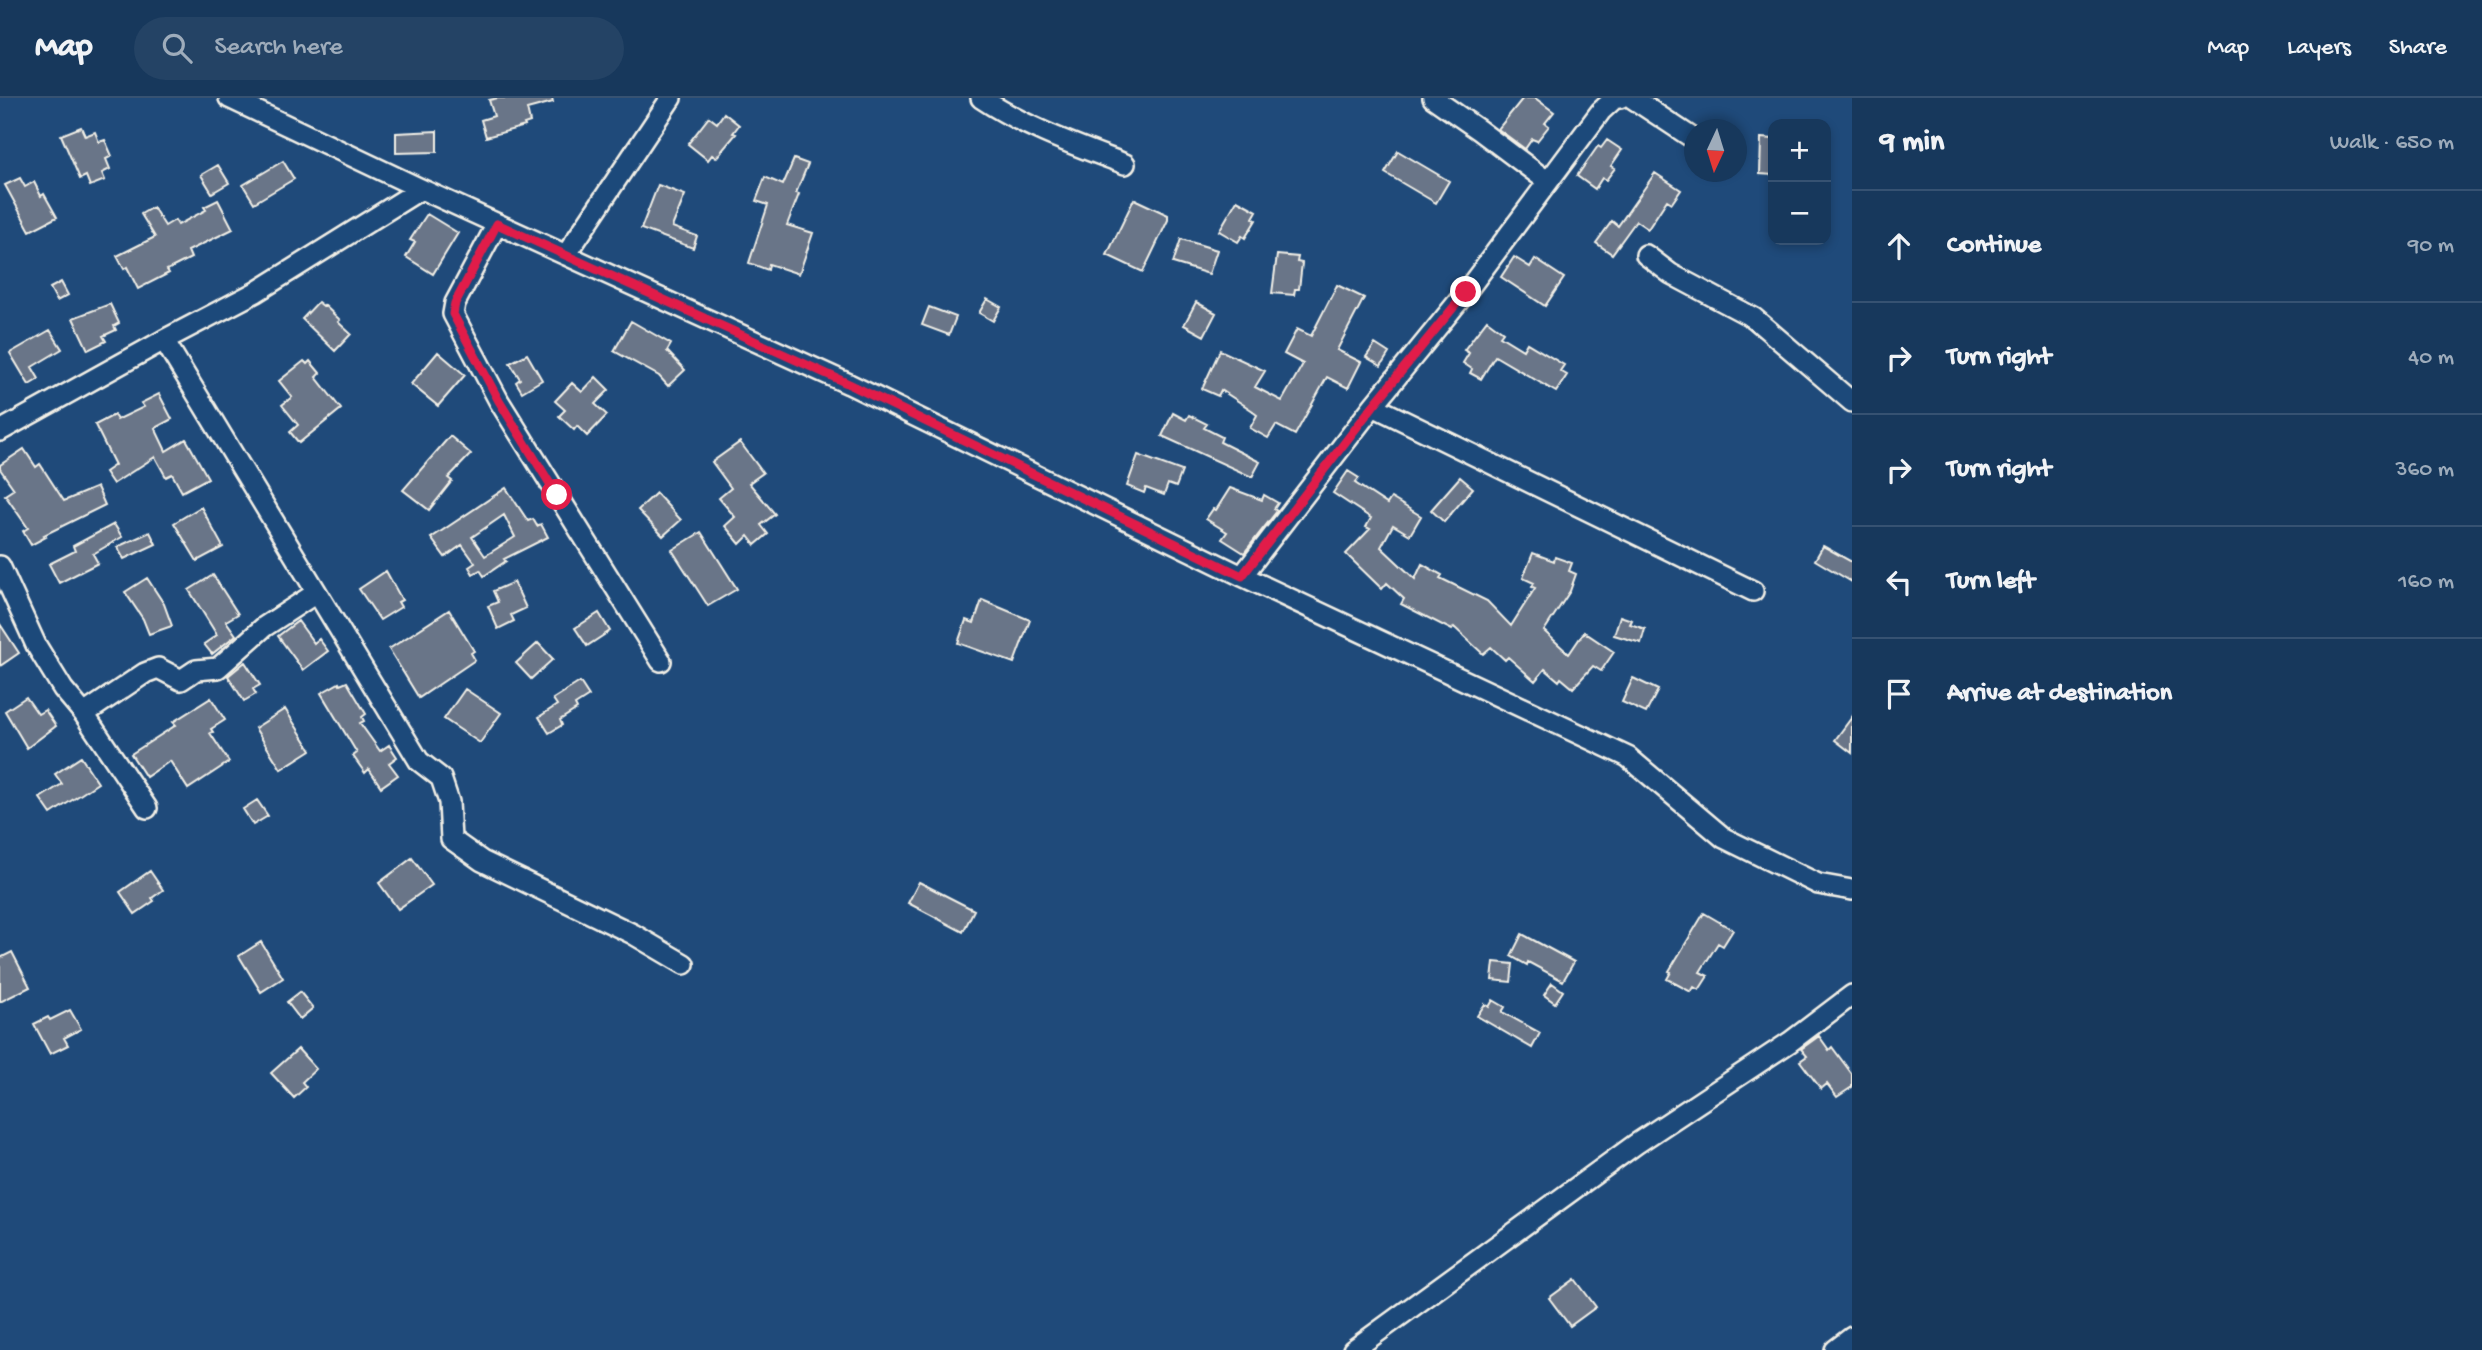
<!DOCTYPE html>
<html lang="en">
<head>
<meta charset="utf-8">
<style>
  :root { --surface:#17385c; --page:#244365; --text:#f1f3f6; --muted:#9eacbb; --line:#365272 }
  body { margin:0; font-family:"Gochi Hand",sans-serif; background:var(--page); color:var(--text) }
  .controls { position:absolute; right:21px; top:21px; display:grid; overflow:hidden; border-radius:14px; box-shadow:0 4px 10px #0003 }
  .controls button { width:63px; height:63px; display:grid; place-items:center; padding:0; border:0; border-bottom:2px solid var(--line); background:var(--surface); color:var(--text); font:35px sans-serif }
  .compass { position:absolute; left:1684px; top:21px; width:63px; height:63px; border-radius:50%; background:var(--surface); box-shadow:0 4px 10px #0003; rotate:184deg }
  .stop { position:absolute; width:21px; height:21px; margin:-16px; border:5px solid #e11d48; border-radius:50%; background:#fff }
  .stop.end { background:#e11d48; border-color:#fff; box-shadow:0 2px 7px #0008 }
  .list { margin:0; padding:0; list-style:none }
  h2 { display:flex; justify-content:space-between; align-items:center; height:91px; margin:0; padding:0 28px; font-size:30px }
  h2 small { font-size:23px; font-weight:400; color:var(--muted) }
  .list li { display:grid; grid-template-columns:46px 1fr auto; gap:21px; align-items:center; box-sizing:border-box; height:112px; padding:0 28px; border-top:2px solid var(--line) }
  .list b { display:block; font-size:26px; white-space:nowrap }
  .list em { font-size:23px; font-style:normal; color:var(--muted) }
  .icon { flex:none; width:38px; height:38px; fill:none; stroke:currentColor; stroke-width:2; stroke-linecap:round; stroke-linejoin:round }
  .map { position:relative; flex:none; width:1852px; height:1252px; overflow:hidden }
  header { display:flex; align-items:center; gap:42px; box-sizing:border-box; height:98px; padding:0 35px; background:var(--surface); border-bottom:2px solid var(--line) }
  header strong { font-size:33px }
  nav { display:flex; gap:38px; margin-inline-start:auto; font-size:24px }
  .search { width:490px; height:63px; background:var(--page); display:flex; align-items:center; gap:18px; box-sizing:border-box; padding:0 24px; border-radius:38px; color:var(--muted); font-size:26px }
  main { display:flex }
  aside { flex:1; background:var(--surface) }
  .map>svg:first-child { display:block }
</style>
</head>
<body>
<header>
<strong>Map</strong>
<div class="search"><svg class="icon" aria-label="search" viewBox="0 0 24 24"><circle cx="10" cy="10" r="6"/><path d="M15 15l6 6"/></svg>Search here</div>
<nav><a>Map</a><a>Layers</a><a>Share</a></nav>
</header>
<main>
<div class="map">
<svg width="1852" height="1252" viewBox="0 0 1852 1252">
  <rect width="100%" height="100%" fill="#1f4a7a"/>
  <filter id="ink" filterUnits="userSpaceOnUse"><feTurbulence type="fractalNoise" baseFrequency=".0143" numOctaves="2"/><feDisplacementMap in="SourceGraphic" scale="14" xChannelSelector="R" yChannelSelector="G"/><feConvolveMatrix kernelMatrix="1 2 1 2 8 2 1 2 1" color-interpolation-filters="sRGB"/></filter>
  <g filter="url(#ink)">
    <path fill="#697588" stroke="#f4f1e8" stroke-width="2" fill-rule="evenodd" d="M 498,0 L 552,0 L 553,4 L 527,11 L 530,24 L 524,26 L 525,28 L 486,39 L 481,22 L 494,18 L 489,2 Z
      M 1523,0 L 1535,0 L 1554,14 L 1545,25 L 1549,28 L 1537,43 L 1532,41 L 1525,51 L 1498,31 Z
      M 724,15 L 739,27 L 733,35 L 736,36 L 716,60 L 712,57 L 708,62 L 688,46 L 709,19 L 717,25 Z
      M 81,29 L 85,38 L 95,34 L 99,44 L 105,42 L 112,58 L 106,61 L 110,71 L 102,75 L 105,82 L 90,88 L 86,78 L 80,81 L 61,37 Z
      M 437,33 L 437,54 L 396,55 L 396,35 Z
      M 1761,40 L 1773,41 L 1773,77 L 1760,76 Z
      M 1607,42 L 1622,52 L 1611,68 L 1615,70 L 1606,82 L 1602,80 L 1595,91 L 1577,78 L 1598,48 L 1601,50 Z
      M 1398,53 L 1449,83 L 1436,105 L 1385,75 Z
      M 794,61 L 808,66 L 796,95 L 799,96 L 787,127 L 813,135 L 799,176 L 769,166 L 768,172 L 749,165 L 768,107 L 756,103 L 765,79 L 783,87 Z
      M 283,63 L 294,81 L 254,105 L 243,87 Z
      M 218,67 L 229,85 L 212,95 L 201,77 Z
      M 1655,75 L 1681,92 L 1672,105 L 1667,102 L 1648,131 L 1636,123 L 1612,156 L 1596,145 L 1612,123 L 1618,128 Z
      M 20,80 L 25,89 L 34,84 L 41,98 L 44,96 L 57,119 L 30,133 L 5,87 Z
      M 658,87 L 685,97 L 672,129 L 697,138 L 693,150 L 641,131 Z
      M 1134,101 L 1168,117 L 1168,122 L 1143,174 L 1107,157 Z
      M 218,102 L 233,131 L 188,153 L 191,160 L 167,172 L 169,175 L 138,191 L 127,169 L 124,171 L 117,158 L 155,139 L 141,116 L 153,109 L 165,128 L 175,122 L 178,127 L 206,112 L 204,109 Z
      M 1237,102 L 1257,113 L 1253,120 L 1256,122 L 1245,140 L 1242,138 L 1238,144 L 1219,133 Z
      M 427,116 L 458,135 L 433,176 L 406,159 L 415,144 L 410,142 Z
      M 1181,141 L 1217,152 L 1209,176 L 1173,165 Z
      M 1277,157 L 1298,159 L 1297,164 L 1302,165 L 1299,191 L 1295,191 L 1294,197 L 1272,195 Z
      M 1514,159 L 1530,169 L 1535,161 L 1564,180 L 1545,208 L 1501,179 Z
      M 61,184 L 68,197 L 57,203 L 50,190 Z
      M 1337,187 L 1364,200 L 1337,252 L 1361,264 L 1348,290 L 1327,279 L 1295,337 L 1276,327 L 1268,340 L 1250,330 L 1257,317 L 1253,314 L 1253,313 L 1221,292 L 1218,298 L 1202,291 L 1220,252 L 1265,273 L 1255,289 L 1282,303 L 1303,266 L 1284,256 L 1297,231 L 1311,238 Z
      M 987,201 L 1001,209 L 993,223 L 979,215 Z
      M 318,204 L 323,208 L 324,207 L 340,222 L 338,224 L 351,236 L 335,253 L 302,221 Z
      M 1196,204 L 1216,215 L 1204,238 L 1184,227 Z
      M 110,206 L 119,225 L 114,228 L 116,232 L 103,238 L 106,243 L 88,252 L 73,220 Z
      M 929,209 L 956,219 L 949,237 L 922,227 Z
      M 1487,222 L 1503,234 L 1500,238 L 1523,252 L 1527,245 L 1564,267 L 1560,273 L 1567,277 L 1556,294 L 1495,258 L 1481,281 L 1470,275 L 1472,271 L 1463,265 L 1469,255 L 1464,252 Z
      M 631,223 L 671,246 L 667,253 L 685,272 L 668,288 L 659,278 L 614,253 Z
      M 50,232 L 62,251 L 32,269 L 39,281 L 29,287 L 10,255 Z
      M 1375,246 L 1389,255 L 1381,268 L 1366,259 Z
      M 438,254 L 465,277 L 438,308 L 411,286 Z
      M 527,256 L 542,282 L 522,294 L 516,284 L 520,281 L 510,265 Z
      M 304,263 L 307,266 L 310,263 L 320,275 L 316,279 L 341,311 L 299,345 L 290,334 L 298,327 L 282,307 L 292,299 L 279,283 Z
      M 596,279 L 609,292 L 595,306 L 607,317 L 587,338 L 577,328 L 574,332 L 559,318 L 565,312 L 555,303 L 572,285 L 582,294 Z
      M 159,296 L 172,321 L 155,330 L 166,353 L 186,341 L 208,380 L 182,394 L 172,376 L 166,379 L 155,359 L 113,386 L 105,374 L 115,367 L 95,327 L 114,317 L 117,322 L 144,309 L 141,305 Z
      M 1173,315 L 1186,322 L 1189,317 L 1207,326 L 1204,330 L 1222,339 L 1220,344 L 1260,364 L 1252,379 L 1162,338 Z
      M 450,338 L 471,356 L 448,380 L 452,383 L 429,412 L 403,392 Z
      M 740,344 L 763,375 L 749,385 L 775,416 L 761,427 L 768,436 L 755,447 L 748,438 L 740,446 L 725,428 L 735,419 L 719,400 L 731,390 L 712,364 Z
      M 24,351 L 36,369 L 40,366 L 64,403 L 97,389 L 105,407 L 44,437 L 46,439 L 31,447 L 23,433 L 28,430 L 5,397 L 14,391 L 0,371 L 0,367 Z
      M 1138,357 L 1182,373 L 1176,389 L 1168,386 L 1164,397 L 1146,390 L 1144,395 L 1127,388 Z
      M 1348,373 L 1359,380 L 1355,385 L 1387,406 L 1391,400 L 1421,418 L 1410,437 L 1393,427 L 1381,449 L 1415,481 L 1422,466 L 1442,477 L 1440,480 L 1487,503 L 1511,528 L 1535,490 L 1532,489 L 1534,485 L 1523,480 L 1533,455 L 1554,463 L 1555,459 L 1572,465 L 1569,473 L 1576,476 L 1570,493 L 1544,533 L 1569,556 L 1584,534 L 1614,554 L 1601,573 L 1593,568 L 1573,590 L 1561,580 L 1559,583 L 1545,571 L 1535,583 L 1508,559 L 1505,562 L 1491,549 L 1483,556 L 1454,529 L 1452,532 L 1401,506 L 1404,501 L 1387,485 L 1382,491 L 1346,456 L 1370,431 L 1366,429 L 1371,420 L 1333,395 Z
      M 1460,379 L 1473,390 L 1444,424 L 1431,412 Z
      M 506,390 L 528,423 L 533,421 L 537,428 L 541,426 L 548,439 L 504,461 L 506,463 L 484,478 L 480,472 L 473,476 L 469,469 L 475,465 L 462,447 L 445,459 L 431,440 ZM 504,417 L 515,439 L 485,458 L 472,439 Z
      M 1230,390 L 1262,402 L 1264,397 L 1278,405 L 1274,411 L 1277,413 L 1244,455 L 1222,441 L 1227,434 L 1206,421 L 1213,411 L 1216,412 Z
      M 656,395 L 681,422 L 663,438 L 638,412 Z
      M 201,409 L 223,449 L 197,463 L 174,425 Z
      M 114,426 L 122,439 L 93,456 L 98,465 L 59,485 L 49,466 L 75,453 L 73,448 Z
      M 150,434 L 156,446 L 124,461 L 117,449 Z
      M 701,434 L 737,491 L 708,508 L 672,452 Z
      M 1823,448 L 1852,464 L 1852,484 L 1815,462 Z
      M 386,473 L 402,502 L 398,504 L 401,509 L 380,522 L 359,491 Z
      M 213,477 L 238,516 L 226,523 L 236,537 L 212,556 L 204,546 L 217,537 L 189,492 Z
      M 147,480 L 164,506 L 172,528 L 149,536 L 143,521 L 125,494 Z
      M 514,484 L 526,510 L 511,517 L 514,523 L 498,531 L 488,508 L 498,504 L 493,493 Z
      M 982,502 L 1030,522 L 1014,565 L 958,545 L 966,522 L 974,525 Z
      M 449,512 L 474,553 L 471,555 L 475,562 L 419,600 L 389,551 Z
      M 599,515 L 610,533 L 587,548 L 575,530 Z
      M 1620,518 L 1632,522 L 1630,526 L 1645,531 L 1641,545 L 1614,537 Z
      M 298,523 L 314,545 L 319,541 L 328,553 L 303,572 L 278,538 Z
      M 0,526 L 19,555 L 0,568 Z
      M 538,545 L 553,561 L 531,581 L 516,565 Z
      M 245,564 L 260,587 L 253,591 L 256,596 L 244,603 L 228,578 Z
      M 1633,580 L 1658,592 L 1646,615 L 1622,604 Z
      M 347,584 L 366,616 L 362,619 L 364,623 L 360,625 L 380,653 L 389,647 L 397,659 L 389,665 L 398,677 L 381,689 L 369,671 L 365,675 L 353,658 L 357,655 L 321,595 L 339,585 L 340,587 Z
      M 580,584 L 589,598 L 575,607 L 577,611 L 560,622 L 562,627 L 549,635 L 539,619 L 557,607 L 553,601 Z
      M 465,591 L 501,615 L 480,645 L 444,621 Z
      M 26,599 L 38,616 L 45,612 L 56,628 L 27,650 L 5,613 Z
      M 211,600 L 225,622 L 211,631 L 213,634 L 210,635 L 229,664 L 188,691 L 170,663 L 146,679 L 131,656 L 176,627 L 173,624 Z
      M 285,611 L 311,652 L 281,671 L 255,630 Z
      M 1852,619 L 1852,655 L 1835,642 Z
      M 81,659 L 98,685 L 51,716 L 40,700 L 62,686 L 55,676 Z
      M 257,702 L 268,718 L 253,727 L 243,711 Z
      M 412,760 L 432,787 L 398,811 L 379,785 Z
      M 150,773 L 163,792 L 152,800 L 154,803 L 135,816 L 120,794 Z
      M 919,784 L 974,812 L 963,834 L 908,805 Z
      M 1704,815 L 1733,832 L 1723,848 L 1718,845 L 1700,874 L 1708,878 L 1699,892 L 1694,889 L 1691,894 L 1667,881 L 1671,874 L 1669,873 Z
      M 1522,836 L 1574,864 L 1563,883 L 1528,864 L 1527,867 L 1511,858 Z
      M 261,844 L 283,880 L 261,894 L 239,858 Z
      M 12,854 L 30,889 L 0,904 L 0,860 Z
      M 1494,864 L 1513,866 L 1511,884 L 1492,882 Z
      M 1552,885 L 1563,893 L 1555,905 L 1544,897 Z
      M 300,894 L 313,910 L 300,921 L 287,904 Z
      M 1493,902 L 1505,909 L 1502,914 L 1540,935 L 1532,950 L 1477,918 L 1485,906 L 1489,909 Z
      M 70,912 L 81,931 L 64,940 L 68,947 L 50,956 L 34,926 L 48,919 L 50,922 Z
      M 1819,938 L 1829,952 L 1832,949 L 1852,976 L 1852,989 L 1837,999 L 1827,986 L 1821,991 L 1800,963 L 1807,958 L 1801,951 Z
      M 298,951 L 316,971 L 302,984 L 306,989 L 294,1000 L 271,975 Z
      M 1575,1181 L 1596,1209 L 1570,1228 L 1549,1200 Z"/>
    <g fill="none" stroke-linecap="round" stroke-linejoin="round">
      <defs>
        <path id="minor" d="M 229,0 L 421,91 L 849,286 L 1242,478 L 1628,659 L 1724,740 L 1818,786 L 1852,792
          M 981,0 C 1026,30 1075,47 1125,66
          M 1433,0 L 1479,32 L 1547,83
          M 1632,0 L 1694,41
          M 497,126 L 455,205 L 453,216 L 499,303 L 661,563
          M 566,157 L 671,0
          M 1646,157 L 1671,176 L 1754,220 L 1852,304
          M 164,242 L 419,663 L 441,680 L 449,704 L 451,741 L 482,763 L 633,836 L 684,866
          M 1373,308 L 1753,493
          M 0,333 L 164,242 L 256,194 L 421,91
          M 0,468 L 36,547 L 63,591 L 84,616 L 147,710
          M 1242,478 L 1373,308 L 1466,194 L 1601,13 L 1614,1 L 1620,0
          M 84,616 L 145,575 L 158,570 L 181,582 L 196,572 L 218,570 L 264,529 L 316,495
          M 1353,1252 L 1636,1046 L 1790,944 L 1852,897
          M 1835,1252 L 1852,1239"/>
      </defs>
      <use href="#minor" stroke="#f4f1e8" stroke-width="24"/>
      <use href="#minor" stroke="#1f4a7a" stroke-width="19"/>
    </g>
  </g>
  <g fill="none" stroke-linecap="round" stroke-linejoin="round" filter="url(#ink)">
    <path stroke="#e11d48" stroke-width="9" d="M 557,397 L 499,303 L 453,216 L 455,205 L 497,126 L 849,286 L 1242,478 L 1373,308 L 1466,194"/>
  </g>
</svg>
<div class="controls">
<button>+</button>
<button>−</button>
</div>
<svg class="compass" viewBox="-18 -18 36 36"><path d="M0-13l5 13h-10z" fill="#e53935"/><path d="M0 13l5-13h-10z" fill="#9eacbb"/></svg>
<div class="stop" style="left:557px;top:397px"></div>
<div class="stop end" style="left:1466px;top:194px"></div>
</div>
<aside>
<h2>9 min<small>Walk · 650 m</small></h2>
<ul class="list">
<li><svg class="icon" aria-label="ahead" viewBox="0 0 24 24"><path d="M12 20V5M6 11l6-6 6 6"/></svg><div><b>Continue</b></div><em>90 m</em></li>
<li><svg class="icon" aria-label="right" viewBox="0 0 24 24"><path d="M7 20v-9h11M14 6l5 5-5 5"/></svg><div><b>Turn right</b></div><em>40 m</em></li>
<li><svg class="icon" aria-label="right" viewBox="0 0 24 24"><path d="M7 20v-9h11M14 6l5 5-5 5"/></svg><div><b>Turn right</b></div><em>360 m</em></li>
<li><svg class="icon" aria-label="left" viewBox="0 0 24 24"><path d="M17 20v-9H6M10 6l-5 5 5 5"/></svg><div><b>Turn left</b></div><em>160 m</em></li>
<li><svg class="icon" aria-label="arrive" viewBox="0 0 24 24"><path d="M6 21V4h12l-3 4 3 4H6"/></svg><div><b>Arrive at destination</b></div></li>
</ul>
</aside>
</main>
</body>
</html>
